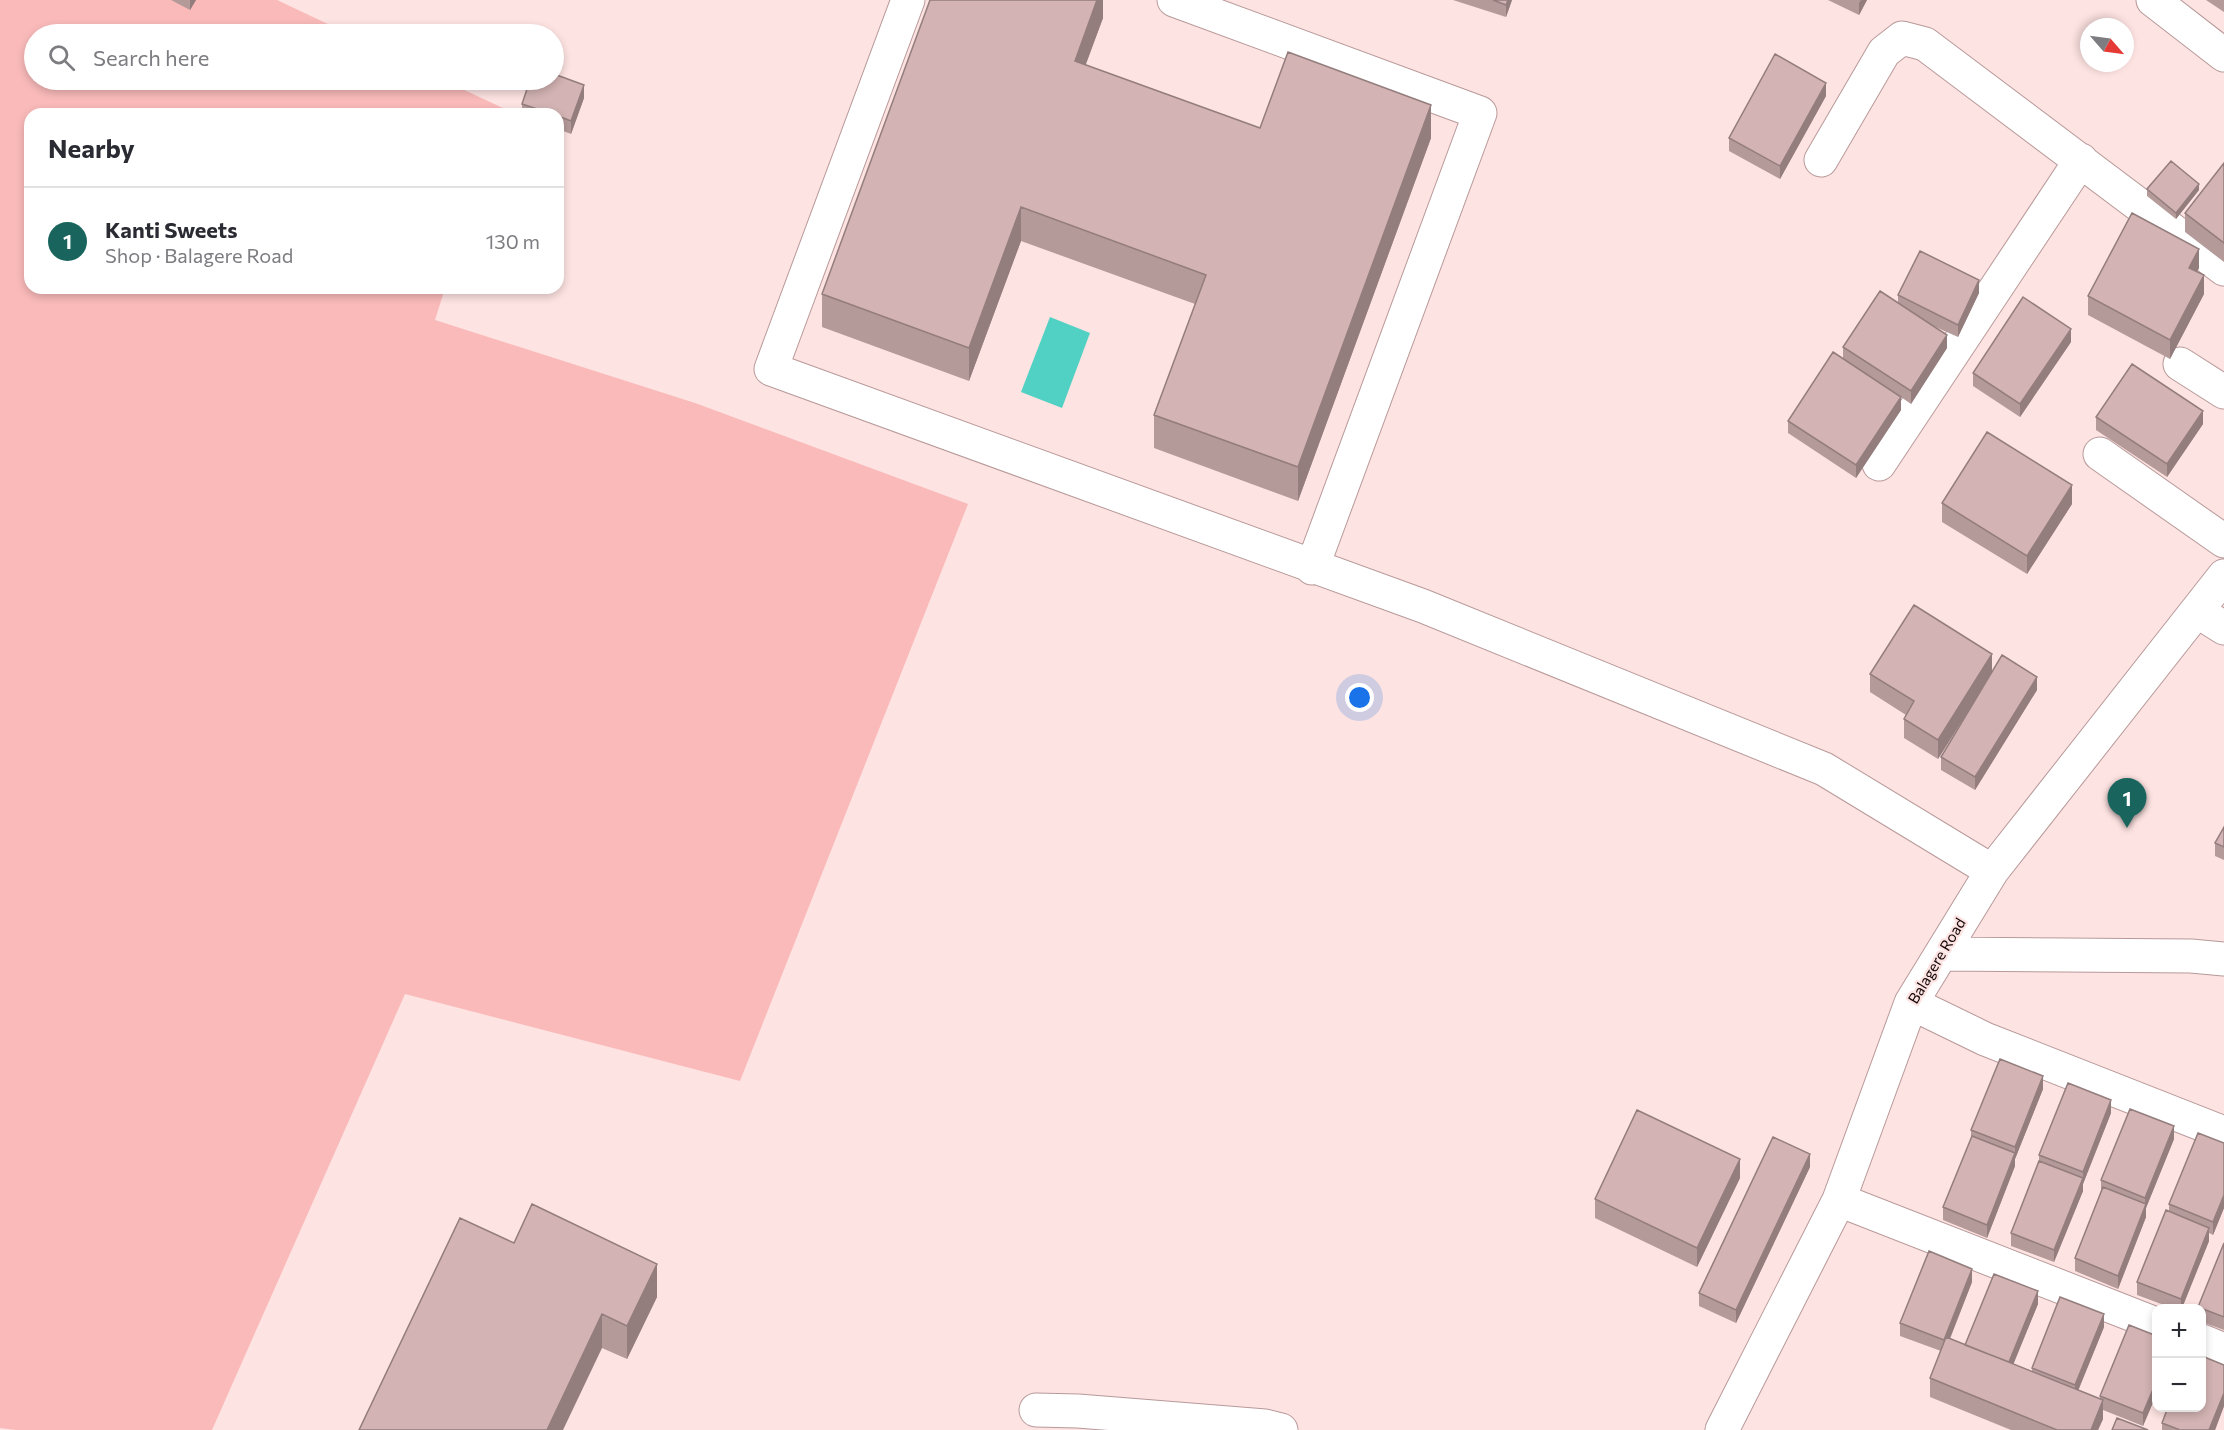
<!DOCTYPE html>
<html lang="en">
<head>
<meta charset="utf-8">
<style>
  :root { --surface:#fff; --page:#f7f7f7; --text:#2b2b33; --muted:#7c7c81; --line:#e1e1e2; --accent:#19655d }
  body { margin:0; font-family:Commissioner,sans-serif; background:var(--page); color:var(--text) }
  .controls { position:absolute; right:18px; bottom:18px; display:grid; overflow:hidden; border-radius:12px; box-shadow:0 3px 9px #0003 }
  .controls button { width:54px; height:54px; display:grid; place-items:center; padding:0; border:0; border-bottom:2px solid var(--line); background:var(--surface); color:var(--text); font:30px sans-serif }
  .compass { position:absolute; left:2080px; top:18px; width:54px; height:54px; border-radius:50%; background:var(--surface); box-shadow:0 3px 9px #0003; rotate:118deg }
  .you { position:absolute; left:1360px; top:698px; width:21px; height:21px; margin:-15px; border:4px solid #fff; border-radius:50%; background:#1a73e8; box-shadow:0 0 0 9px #1a73e833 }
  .badge { display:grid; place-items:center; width:39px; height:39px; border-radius:50%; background:var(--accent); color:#fff; font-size:20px; font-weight:700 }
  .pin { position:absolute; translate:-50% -50px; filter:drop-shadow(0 2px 3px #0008) }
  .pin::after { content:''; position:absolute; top:32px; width:21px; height:18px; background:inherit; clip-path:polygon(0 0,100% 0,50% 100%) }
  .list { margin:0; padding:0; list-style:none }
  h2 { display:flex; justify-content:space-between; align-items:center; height:78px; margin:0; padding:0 24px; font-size:26px }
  h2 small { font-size:20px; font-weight:400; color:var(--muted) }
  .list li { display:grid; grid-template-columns:39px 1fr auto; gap:18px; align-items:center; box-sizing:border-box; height:108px; padding:0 24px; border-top:2px solid var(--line) }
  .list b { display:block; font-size:22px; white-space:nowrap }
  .list p { margin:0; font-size:20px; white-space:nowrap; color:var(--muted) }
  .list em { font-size:20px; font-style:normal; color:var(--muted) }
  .icon { flex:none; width:33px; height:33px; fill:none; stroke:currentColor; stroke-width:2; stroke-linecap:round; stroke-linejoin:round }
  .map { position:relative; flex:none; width:2224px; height:1430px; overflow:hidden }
  .search { position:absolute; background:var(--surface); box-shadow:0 3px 9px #0003; left:24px; top:24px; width:540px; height:66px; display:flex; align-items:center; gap:15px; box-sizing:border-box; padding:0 21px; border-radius:33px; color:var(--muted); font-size:22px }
  .panel { position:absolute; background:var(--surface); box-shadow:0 3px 9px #0003; left:24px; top:108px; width:540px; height:186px; border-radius:18px }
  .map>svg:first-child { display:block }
</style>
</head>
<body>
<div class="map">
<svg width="2224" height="1430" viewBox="0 0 2224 1430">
  <rect width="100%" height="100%" fill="#fde3e2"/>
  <path fill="#fababa" d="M 0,0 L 277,0 L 349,34 L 34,34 L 34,80 L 443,80 L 505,109 L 503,114 L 30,114 L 30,288 L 445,288 L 435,320 L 695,403 L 968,504 L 740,1081 L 405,994 L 212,1430 L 16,1430 L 0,1428 Z"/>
  <path fill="#51d1c3" d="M 1050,317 L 1090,333 L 1062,408 L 1021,392 Z"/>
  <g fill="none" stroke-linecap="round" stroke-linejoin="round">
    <defs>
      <path id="minor" d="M 908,0 L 771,369 L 1423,606 L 1824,769 L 1992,871
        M 1174,0 L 1480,113 L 1312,568
        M 2153,0 L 2224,55
        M 1821,160 L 1884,52 L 1902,38 L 1925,44 L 2224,269
        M 2180,364 L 2224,392
        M 2100,454 L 2224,541
        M 1879,464 L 2081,160
        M 2197,611 L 2224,628
        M 1941,954 L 2191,956 L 2224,959
        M 1911,1003 L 1985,1039 L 2224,1133
        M 1839,1200 L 2156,1324
        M 2202,1341 L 2224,1350
        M 1036,1410 L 1078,1411 L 1265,1426 L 1281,1430
        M 1722,1430 L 1839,1200 L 1911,1003 L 1992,871 L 2224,576"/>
    </defs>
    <use href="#minor" stroke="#b89999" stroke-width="35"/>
    <use href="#minor" stroke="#fff" stroke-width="33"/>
  </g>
  <path fill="#b59a9a" d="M 171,0 L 196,0 L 190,10 Z
    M 1103,0 L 1103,18 L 1085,65 L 1260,128 L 1431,138 L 1298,501 L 1154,448 L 1154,415 L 1195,304 L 1021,241 L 969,381 L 822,327 L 822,294 Z
    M 1453,0 L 1512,0 L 1506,17 Z
    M 1828,0 L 1867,0 L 1859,15 Z
    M 2206,0 L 2224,0 L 2224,12 Z
    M 1826,96 L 1780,179 L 1729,151 L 1729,138 Z
    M 584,98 L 571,134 L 558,129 L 558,114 L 522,114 L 522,104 Z
    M 2224,163 L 2224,262 L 2185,232 L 2185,213 Z
    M 2147,189 L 2199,190 L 2176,219 L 2147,196 Z
    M 2199,268 L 2197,272 L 2204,294 L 2170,359 L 2088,315 L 2088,296 Z
    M 1979,293 L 1958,337 L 1929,324 L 1947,348 L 1911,404 L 1901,397 L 1901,410 L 1856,478 L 1788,433 L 1788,421 L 1843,359 L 1843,347 L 1898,303 L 1898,295 Z
    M 2071,342 L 2020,417 L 1973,386 L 1973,373 Z
    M 2096,417 L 2203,424 L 2167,477 L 2096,430 Z
    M 1942,503 L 2072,504 L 2027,574 L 1942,522 Z
    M 1992,671 L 2037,690 L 1975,790 L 1941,770 L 1941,757 L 1966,714 L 1938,759 L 1904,738 L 1904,719 L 1906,715 L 1870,692 L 1870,674 Z
    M 2224,827 L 2224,860 L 2215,856 L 2215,843 Z
    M 2043,1089 L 2015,1159 L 2015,1166 L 1987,1238 L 1943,1220 L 1943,1207 L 1971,1138 L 1971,1130 Z
    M 2111,1113 L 2083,1184 L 2083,1191 L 2054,1262 L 2011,1246 L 2011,1233 L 2039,1161 L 2039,1155 Z
    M 2174,1139 L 2146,1208 L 2146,1217 L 2118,1289 L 2075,1271 L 2075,1258 L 2101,1191 L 2101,1180 Z
    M 2224,1143 L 2224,1208 L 2213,1235 L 2209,1233 L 2209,1241 L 2182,1308 L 2172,1308 L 2137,1295 L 2137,1282 L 2169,1212 L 2169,1204 Z
    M 1810,1167 L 1736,1323 L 1699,1306 L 1699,1293 Z
    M 1740,1178 L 1697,1267 L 1595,1218 L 1595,1199 Z
    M 514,1243 L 657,1297 L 627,1359 L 602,1348 Z
    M 2224,1243 L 2224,1330 L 2202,1322 L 2202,1308 L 2198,1308 Z
    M 1972,1282 L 1950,1339 L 1965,1345 L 2038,1304 L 2013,1364 L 2032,1372 L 2032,1368 L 2104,1327 L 2078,1391 L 2100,1399 L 2100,1396 L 2157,1336 L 2157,1393 L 2143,1426 L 2103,1410 L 2103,1419 L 2098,1430 L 2011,1430 L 1930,1397 L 1930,1378 L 1941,1351 L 1900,1336 L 1900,1323 Z
    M 2224,1365 L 2224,1406 L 2215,1430 L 2162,1430 L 2162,1423 Z"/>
  <path fill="#947d7d" d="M 190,0 L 196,0 L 190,10 Z
    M 1097,0 L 1103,0 L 1103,18 L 1075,94 L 1075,61 Z
    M 1508,0 L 1512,0 L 1506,17 L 1506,5 Z
    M 1861,0 L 1867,0 L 1859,15 L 1859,3 Z
    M 1826,83 L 1826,96 L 1780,179 L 1780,166 Z
    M 584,85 L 584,98 L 571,134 L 571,121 Z
    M 1431,105 L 1431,138 L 1298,501 L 1298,467 Z
    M 2199,184 L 2199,190 L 2176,219 L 2176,213 Z
    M 1021,207 L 1021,241 L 969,381 L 969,348 Z
    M 2199,249 L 2199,268 L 2189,287 L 2189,268 Z
    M 2204,275 L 2204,294 L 2170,359 L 2170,340 Z
    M 1979,280 L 1979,293 L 1958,337 L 1958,325 Z
    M 2071,329 L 2071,342 L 2020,417 L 2020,404 Z
    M 1947,335 L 1947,348 L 1911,404 L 1911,391 Z
    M 1901,397 L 1901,410 L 1856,478 L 1856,465 Z
    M 2203,411 L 2203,424 L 2167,477 L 2167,464 Z
    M 2072,485 L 2072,504 L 2027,574 L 2027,556 Z
    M 1992,654 L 1992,673 L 1938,759 L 1938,740 Z
    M 2037,677 L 2037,690 L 1975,790 L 1975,777 Z
    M 2043,1076 L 2043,1089 L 2015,1159 L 2015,1166 L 1987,1238 L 1987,1225 L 2015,1154 L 2015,1147 Z
    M 2111,1100 L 2111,1113 L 2083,1184 L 2083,1191 L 2054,1262 L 2054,1250 L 2083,1179 L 2083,1172 Z
    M 2174,1126 L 2174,1139 L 2146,1208 L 2146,1217 L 2118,1289 L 2118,1276 L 2145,1207 L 2145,1198 Z
    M 1810,1154 L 1810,1167 L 1736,1323 L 1736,1310 Z
    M 1740,1159 L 1740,1178 L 1697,1267 L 1697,1248 Z
    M 2224,1195 L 2224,1208 L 2213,1235 L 2213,1222 Z
    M 2209,1228 L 2209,1241 L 2182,1308 L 2181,1308 L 2181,1299 Z
    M 657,1264 L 657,1297 L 627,1359 L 627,1326 Z
    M 1972,1269 L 1972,1282 L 1944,1353 L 1944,1340 Z
    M 2038,1291 L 2038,1304 L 2009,1375 L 2009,1362 Z
    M 602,1314 L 602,1348 L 563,1430 L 547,1430 Z
    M 2104,1314 L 2104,1327 L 2075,1398 L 2075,1385 Z
    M 2157,1380 L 2157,1393 L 2143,1426 L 2143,1413 Z
    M 2224,1393 L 2224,1406 L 2215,1430 L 2209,1430 Z
    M 2103,1400 L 2103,1419 L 2098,1430 L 2091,1430 Z"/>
  <path fill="#d3b3b3" stroke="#947d7d" stroke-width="1.5" d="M 930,0 L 1097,0 L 1075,61 L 1260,128 L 1288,52 L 1431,105 L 1298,467 L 1154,415 L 1206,275 L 1021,207 L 969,348 L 822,294 Z
    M 1493,0 L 1508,0 L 1506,5 Z
    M 1775,54 L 1826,83 L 1780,166 L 1729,138 Z
    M 554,74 L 584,85 L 571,121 L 558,116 L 558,114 L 552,114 L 522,104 L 530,80 L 554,80 Z
    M 2171,161 L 2199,184 L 2176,213 L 2147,189 Z
    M 2224,163 L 2224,243 L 2185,213 Z
    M 2132,213 L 2199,249 L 2189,268 L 2204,275 L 2170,340 L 2088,296 Z
    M 1920,251 L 1979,280 L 1958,325 L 1898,295 Z
    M 1880,291 L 1947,335 L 1911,391 L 1843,347 Z
    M 2023,297 L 2071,329 L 2020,404 L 1973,373 Z
    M 1833,352 L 1901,397 L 1856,465 L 1788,421 Z
    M 2132,364 L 2203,411 L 2167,464 L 2096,417 Z
    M 1987,432 L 2072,485 L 2027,556 L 1942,503 Z
    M 1914,605 L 1992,654 L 1938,740 L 1904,719 L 1914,701 L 1870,674 Z
    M 2002,655 L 2037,677 L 1975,777 L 1941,757 Z
    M 2224,827 L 2224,847 L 2215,843 Z
    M 2000,1059 L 2043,1076 L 2015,1147 L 1971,1130 Z
    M 2068,1083 L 2111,1100 L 2083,1172 L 2039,1155 Z
    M 2130,1109 L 2174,1126 L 2145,1198 L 2101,1180 Z
    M 1637,1110 L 1740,1159 L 1697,1248 L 1595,1199 Z
    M 2198,1133 L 2224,1143 L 2224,1195 L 2213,1222 L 2169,1204 Z
    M 1972,1136 L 2015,1153 L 1987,1225 L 1943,1207 Z
    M 1773,1137 L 1810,1154 L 1736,1310 L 1699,1293 Z
    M 2039,1161 L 2083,1178 L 2054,1250 L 2011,1233 Z
    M 2103,1187 L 2146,1204 L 2118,1276 L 2075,1258 Z
    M 532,1204 L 657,1264 L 627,1326 L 602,1314 L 547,1430 L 359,1430 L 460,1218 L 514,1243 Z
    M 2166,1210 L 2209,1228 L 2181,1299 L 2137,1282 Z
    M 2224,1243 L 2224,1317 L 2198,1307 Z
    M 1929,1251 L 1972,1269 L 1944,1340 L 1900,1323 Z
    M 1994,1274 L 2038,1291 L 2009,1362 L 1965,1345 Z
    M 2060,1297 L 2104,1314 L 2075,1385 L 2032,1368 Z
    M 2129,1325 L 2157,1336 L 2157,1380 L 2143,1413 L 2100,1396 Z
    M 1946,1337 L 2103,1400 L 2091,1430 L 2057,1430 L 1930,1378 Z
    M 2202,1356 L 2224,1365 L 2224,1393 L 2209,1430 L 2180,1430 L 2162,1423 L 2168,1407 L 2202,1407 Z
    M 2117,1418 L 2148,1430 L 2112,1430 Z"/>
  <g text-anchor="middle" stroke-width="4.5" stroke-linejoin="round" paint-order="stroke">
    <g font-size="15" fill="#130809" stroke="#fde3e2">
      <text transform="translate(1937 961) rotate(-59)" y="5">Balagere Road</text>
    </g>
  </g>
</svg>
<div class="controls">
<button>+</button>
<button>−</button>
</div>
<svg class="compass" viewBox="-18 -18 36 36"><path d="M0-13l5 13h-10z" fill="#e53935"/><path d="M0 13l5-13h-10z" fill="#7c7c81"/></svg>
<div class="you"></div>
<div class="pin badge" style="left:2127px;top:828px">1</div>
<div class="search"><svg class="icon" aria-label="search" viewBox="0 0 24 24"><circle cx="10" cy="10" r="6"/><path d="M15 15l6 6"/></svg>Search here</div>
<section class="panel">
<h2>Nearby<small></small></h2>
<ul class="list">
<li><span class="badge">1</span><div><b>Kanti Sweets</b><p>Shop · Balagere Road</p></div><em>130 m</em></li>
</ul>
</section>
</div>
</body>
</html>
